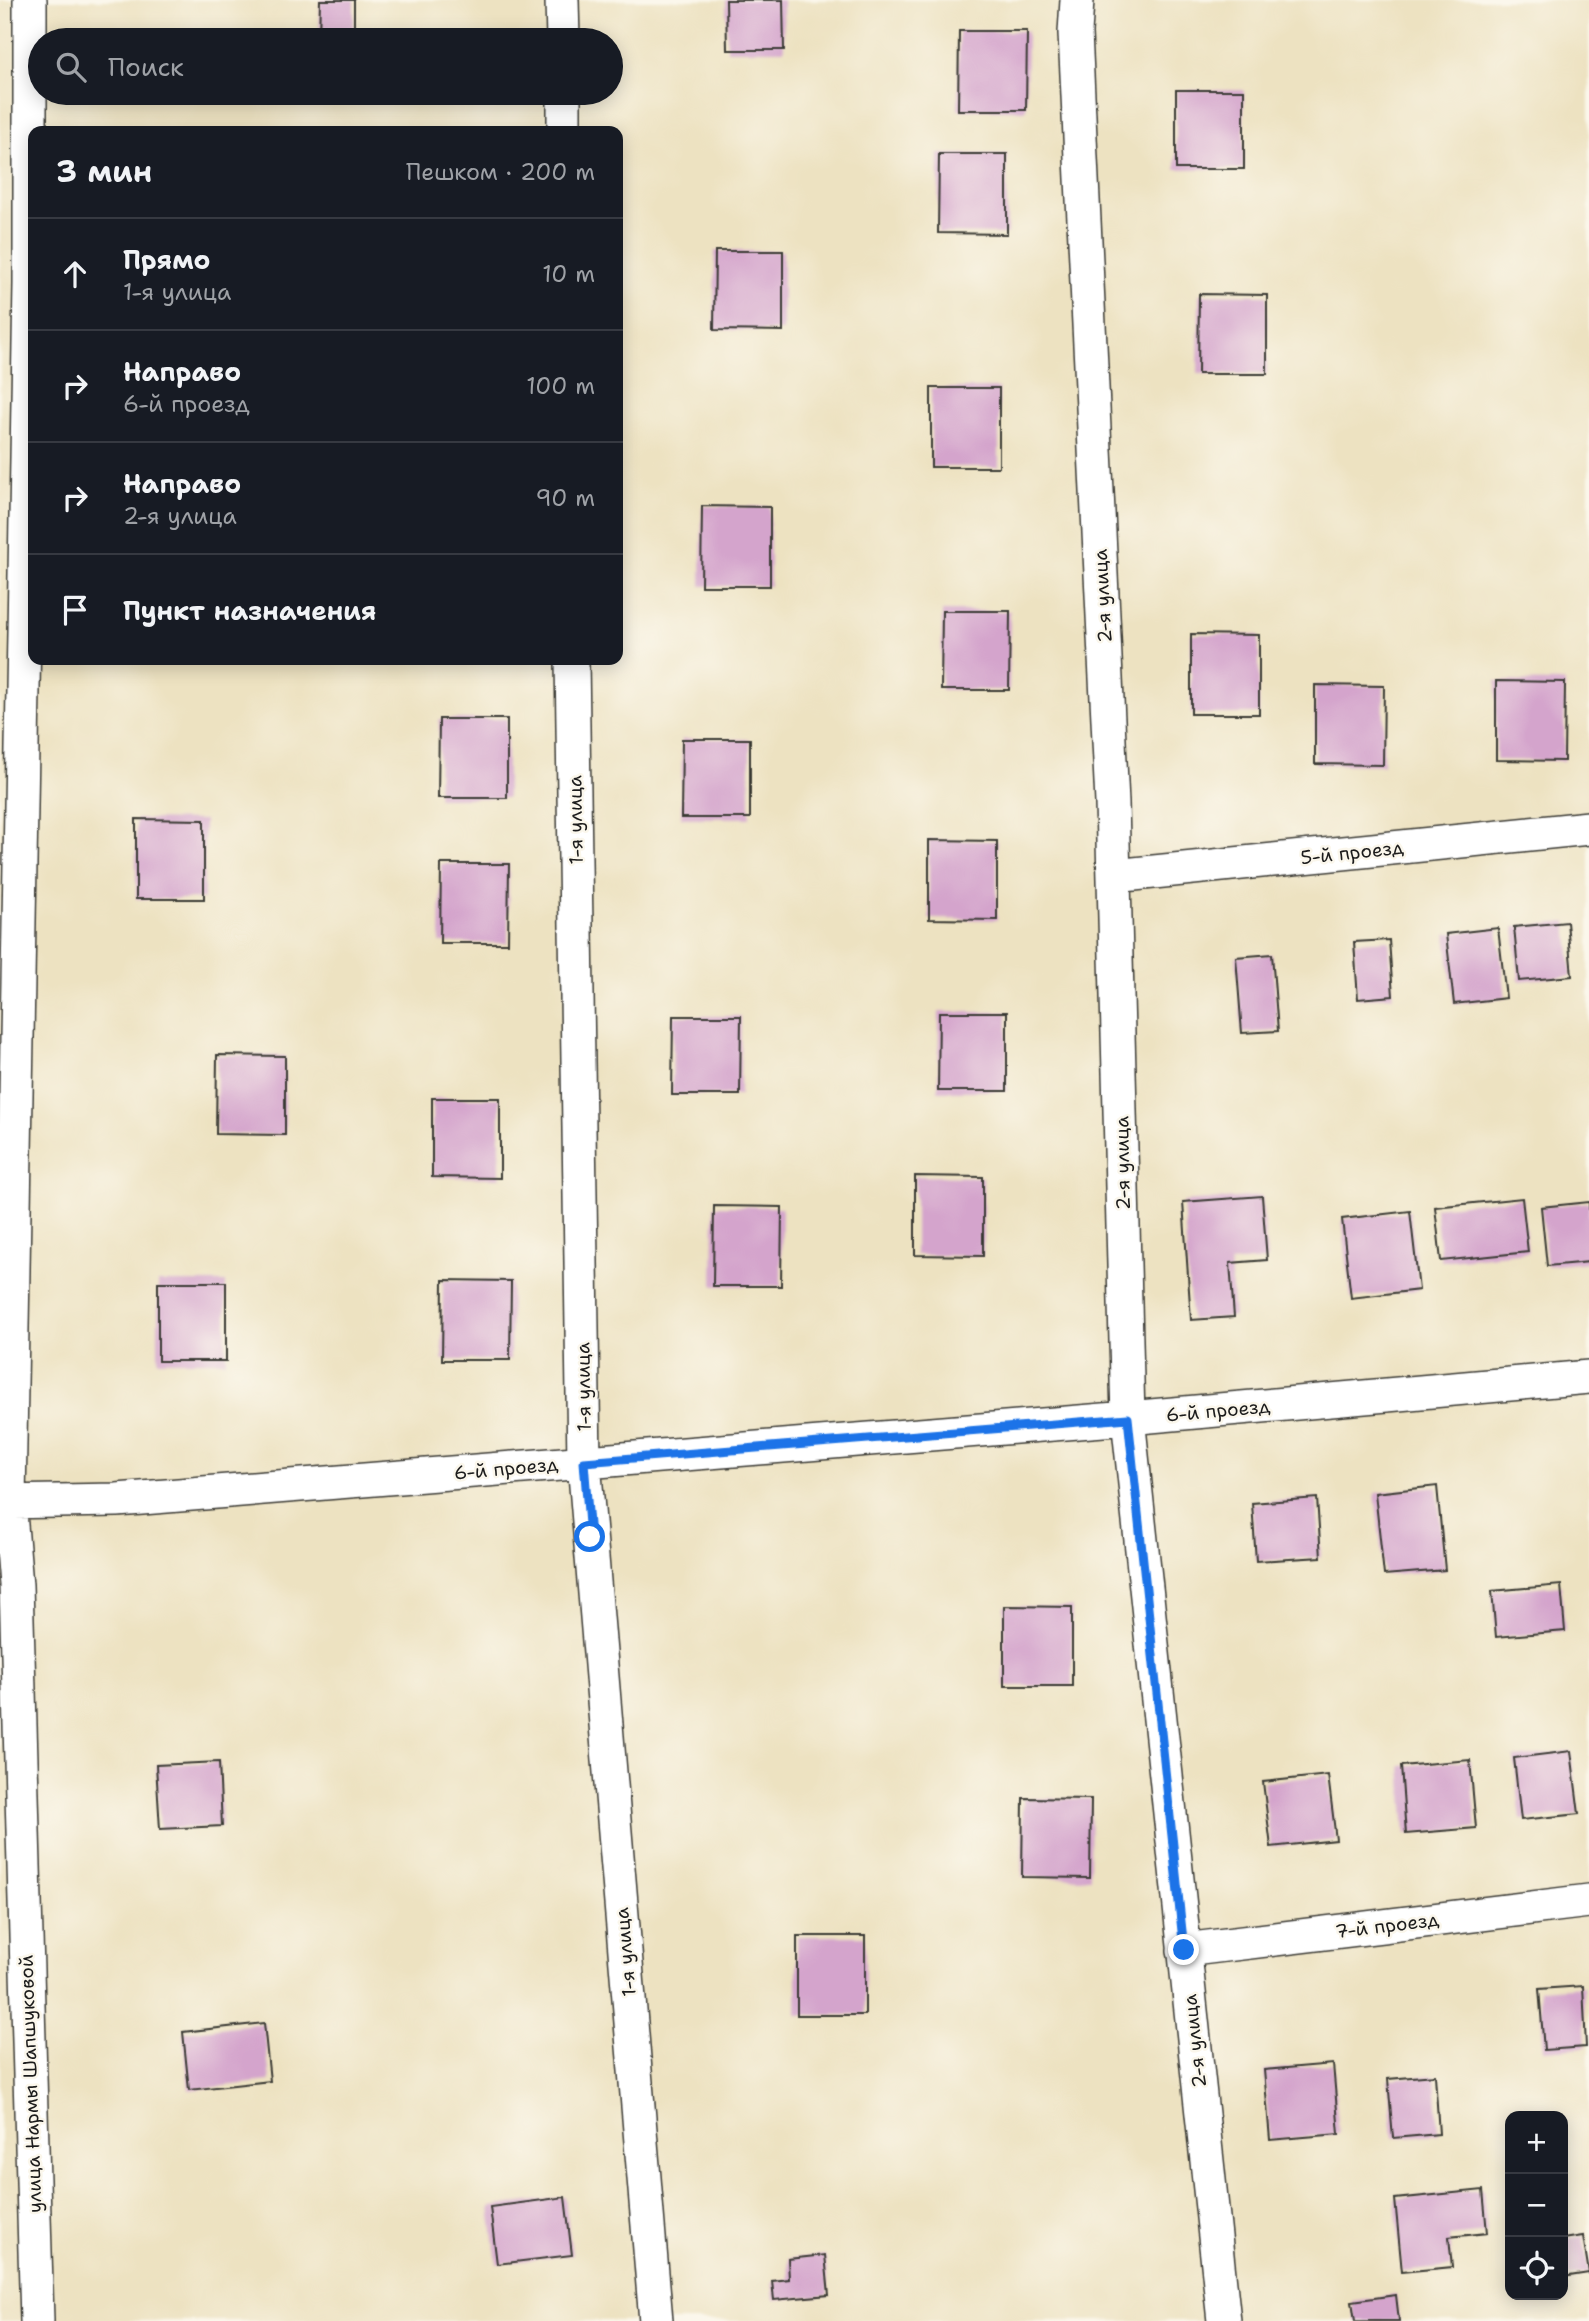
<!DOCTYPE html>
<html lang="ru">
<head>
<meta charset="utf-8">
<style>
  :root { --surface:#171b24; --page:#242831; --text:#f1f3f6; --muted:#9ea1a6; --line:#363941 }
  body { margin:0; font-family:"Shantell Sans",sans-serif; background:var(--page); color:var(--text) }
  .controls { position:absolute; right:21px; bottom:21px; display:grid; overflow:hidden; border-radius:14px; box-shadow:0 4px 18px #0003 }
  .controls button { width:63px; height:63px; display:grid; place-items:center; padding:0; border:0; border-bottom:2px solid var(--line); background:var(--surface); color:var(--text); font:35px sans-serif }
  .stop { position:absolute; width:21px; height:21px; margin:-16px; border:5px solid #1a73e8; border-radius:50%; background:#fff }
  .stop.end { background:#1a73e8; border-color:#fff; box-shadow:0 2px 7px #0008 }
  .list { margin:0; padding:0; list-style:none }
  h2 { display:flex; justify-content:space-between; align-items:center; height:91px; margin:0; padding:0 28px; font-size:30px }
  h2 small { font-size:23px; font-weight:400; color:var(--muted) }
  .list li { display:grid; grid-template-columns:46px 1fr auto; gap:21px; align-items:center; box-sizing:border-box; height:112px; padding:0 28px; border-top:2px solid var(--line) }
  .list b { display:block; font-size:26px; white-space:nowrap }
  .list p { margin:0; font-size:23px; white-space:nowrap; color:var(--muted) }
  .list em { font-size:23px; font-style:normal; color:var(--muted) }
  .icon { flex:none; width:38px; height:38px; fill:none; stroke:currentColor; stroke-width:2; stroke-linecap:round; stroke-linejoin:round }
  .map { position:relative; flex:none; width:1589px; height:2321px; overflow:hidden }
  .search { position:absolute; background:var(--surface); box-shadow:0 4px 18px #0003; left:28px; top:28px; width:595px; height:77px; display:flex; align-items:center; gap:18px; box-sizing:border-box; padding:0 24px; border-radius:38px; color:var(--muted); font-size:26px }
  .panel { position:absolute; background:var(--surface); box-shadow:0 4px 18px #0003; left:28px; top:126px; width:595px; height:539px; border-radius:14px }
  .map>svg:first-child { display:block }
</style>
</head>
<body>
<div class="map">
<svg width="1589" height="2321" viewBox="0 0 1589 2321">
  <rect width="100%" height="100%" fill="#fbf7ec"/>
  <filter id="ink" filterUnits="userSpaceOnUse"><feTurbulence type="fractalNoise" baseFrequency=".0143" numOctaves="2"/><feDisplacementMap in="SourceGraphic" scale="14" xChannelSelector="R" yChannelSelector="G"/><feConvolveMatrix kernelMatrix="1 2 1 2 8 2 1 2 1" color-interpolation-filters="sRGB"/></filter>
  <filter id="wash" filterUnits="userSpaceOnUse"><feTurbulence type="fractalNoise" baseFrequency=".00686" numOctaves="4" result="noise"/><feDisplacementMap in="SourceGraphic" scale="28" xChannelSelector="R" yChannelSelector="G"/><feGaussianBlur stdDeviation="1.57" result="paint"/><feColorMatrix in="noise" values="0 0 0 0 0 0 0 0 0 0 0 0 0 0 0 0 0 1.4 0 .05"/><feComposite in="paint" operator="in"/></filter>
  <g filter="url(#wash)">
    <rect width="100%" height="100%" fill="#ede2c1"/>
    <g id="blocks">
      <path fill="#d4a4cc" d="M 320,0 L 354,0 L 354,40 L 319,39 Z
        M 726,0 L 783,0 L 784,50 L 727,50 Z
        M 959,31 L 1027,31 L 1026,110 L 958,110 Z
        M 1176,90 L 1244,90 L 1244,169 L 1176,169 Z
        M 939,154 L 1007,154 L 1007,234 L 938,233 Z
        M 715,251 L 783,251 L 783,331 L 714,330 Z
        M 1199,294 L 1267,295 L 1267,374 L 1198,374 Z
        M 931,388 L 999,388 L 999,467 L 931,467 Z
        M 702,506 L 770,507 L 770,586 L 701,586 Z
        M 942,611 L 1010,611 L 1009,690 L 941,690 Z
        M 1191,634 L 1259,635 L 1259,714 L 1191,714 Z
        M 1496,681 L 1565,682 L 1564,761 L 1496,760 Z
        M 1315,685 L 1384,686 L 1383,765 L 1315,764 Z
        M 439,719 L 507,719 L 507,798 L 438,798 Z
        M 682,739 L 750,739 L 750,818 L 681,818 Z
        M 136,819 L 204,820 L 204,899 L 136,899 Z
        M 929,840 L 997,841 L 997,920 L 929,919 Z
        M 441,864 L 509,864 L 508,943 L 440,943 Z
        M 1567,922 L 1572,976 L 1519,981 L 1514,927 Z
        M 1498,928 L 1506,998 L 1454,1004 L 1446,934 Z
        M 1389,940 L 1393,996 L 1358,999 L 1354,942 Z
        M 1272,954 L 1278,1031 L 1242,1033 L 1236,957 Z
        M 939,1012 L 1007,1012 L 1007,1091 L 938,1091 Z
        M 673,1016 L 741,1016 L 740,1095 L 672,1095 Z
        M 217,1055 L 285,1056 L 285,1135 L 216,1134 Z
        M 432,1098 L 500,1098 L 500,1178 L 432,1177 Z
        M 915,1176 L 983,1177 L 983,1256 L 915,1255 Z
        M 1262,1196 L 1267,1260 L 1230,1263 L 1234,1317 L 1191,1320 L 1183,1202 Z
        M 1522,1198 L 1528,1252 L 1441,1261 L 1435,1207 Z
        M 1589,1202 L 1589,1262 L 1547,1266 L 1541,1207 Z
        M 714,1206 L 782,1207 L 781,1286 L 713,1286 Z
        M 1410,1211 L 1419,1290 L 1351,1298 L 1342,1219 Z
        M 443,1280 L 511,1281 L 510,1360 L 442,1360 Z
        M 158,1282 L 226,1282 L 226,1361 L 158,1361 Z
        M 1437,1486 L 1445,1570 L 1384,1575 L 1375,1493 Z
        M 1317,1498 L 1321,1557 L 1256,1561 L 1252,1503 Z
        M 1561,1585 L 1565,1631 L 1496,1637 L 1492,1591 Z
        M 1004,1606 L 1072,1607 L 1072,1686 L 1004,1686 Z
        M 1571,1751 L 1579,1814 L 1521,1820 L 1514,1758 Z
        M 1470,1760 L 1476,1828 L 1406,1834 L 1401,1766 Z
        M 219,1762 L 222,1826 L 160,1829 L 156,1765 Z
        M 1328,1775 L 1336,1840 L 1271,1847 L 1263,1782 Z
        M 1023,1798 L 1091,1799 L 1090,1878 L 1022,1877 Z
        M 797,1936 L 865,1936 L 865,2015 L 797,2015 Z
        M 1583,1986 L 1586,2047 L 1544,2050 L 1539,1989 Z
        M 264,2023 L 270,2081 L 189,2090 L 183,2032 Z
        M 1333,2064 L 1339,2134 L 1270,2140 L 1264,2070 Z
        M 1435,2075 L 1439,2134 L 1393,2138 L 1388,2079 Z
        M 1483,2190 L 1487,2233 L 1449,2237 L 1452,2267 L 1402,2272 L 1395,2199 Z
        M 565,2197 L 572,2255 L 497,2264 L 490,2207 Z
        M 1583,2236 L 1589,2273 L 1563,2277 L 1563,2239 Z
        M 825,2255 L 829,2295 L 774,2300 L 772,2281 L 789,2279 L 788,2259 Z
        M 1396,2295 L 1399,2321 L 1355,2321 L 1352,2301 Z"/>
    </g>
  </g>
  <g filter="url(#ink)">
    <use href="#blocks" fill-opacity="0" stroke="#3b3a35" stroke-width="2"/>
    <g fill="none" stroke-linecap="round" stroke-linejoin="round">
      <defs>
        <path id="minor" d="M 30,0 L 30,284 L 9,1501 L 16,1585 L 37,2321
          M 562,0 L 563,40
          M 1077,0 L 1075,33 L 1112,803 L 1128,1418 L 1224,2321
          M 564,93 L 564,131
          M 572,660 L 584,1462 L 656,2321
          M 1114,876 L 1589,828
          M 0,1502 L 117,1500 L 1128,1418 L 1589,1377
          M 1184,1950 L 1589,1901"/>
      </defs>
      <use href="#minor" stroke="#3b3a35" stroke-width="36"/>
      <use href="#minor" stroke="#fff" stroke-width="33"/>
    </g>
  </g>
  <g fill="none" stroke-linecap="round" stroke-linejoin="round" filter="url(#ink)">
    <path stroke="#1a73e8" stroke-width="9" d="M 590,1537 L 584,1462 L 1128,1418 L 1184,1950"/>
  </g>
  <g text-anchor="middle" stroke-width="5" stroke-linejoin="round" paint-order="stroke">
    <g font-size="19" fill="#1c1c1c" stroke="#fbf7ec">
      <text transform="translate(1102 596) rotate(-93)" y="7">2-я улица</text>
      <text transform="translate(575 820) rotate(-91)" y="7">1-я улица</text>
      <text transform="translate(1352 852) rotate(-6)" y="7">5-й проезд</text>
      <text transform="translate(1122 1163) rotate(-91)" y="7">2-я улица</text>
      <text transform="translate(583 1387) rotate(-91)" y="7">1-я улица</text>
      <text transform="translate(1218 1410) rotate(-5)" y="7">6-й проезд</text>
      <text transform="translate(506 1468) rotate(-5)" y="7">6-й проезд</text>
      <text transform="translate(1387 1925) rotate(-7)" y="7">7-й проезд</text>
      <text transform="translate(625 1952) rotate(-95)" y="7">1-я улица</text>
      <text transform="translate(1194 2041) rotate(-96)" y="7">2-я улица</text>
      <text transform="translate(30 2084) rotate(-92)" y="7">улица Нармы Шапшуковой</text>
    </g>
  </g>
</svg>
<div class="controls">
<button>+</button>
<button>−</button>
<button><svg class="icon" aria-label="locate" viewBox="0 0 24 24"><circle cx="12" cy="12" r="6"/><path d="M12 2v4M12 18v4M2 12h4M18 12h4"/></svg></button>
</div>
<div class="stop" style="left:590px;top:1537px"></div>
<div class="stop end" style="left:1184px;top:1950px"></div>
<div class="search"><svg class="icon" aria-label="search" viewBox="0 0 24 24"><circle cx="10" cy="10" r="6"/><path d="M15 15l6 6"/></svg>Поиск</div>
<section class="panel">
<h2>3 мин<small>Пешком · 200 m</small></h2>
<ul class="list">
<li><svg class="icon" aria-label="ahead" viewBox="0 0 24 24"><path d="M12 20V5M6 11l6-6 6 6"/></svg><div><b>Прямо</b><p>1-я улица</p></div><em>10 m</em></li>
<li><svg class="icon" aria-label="right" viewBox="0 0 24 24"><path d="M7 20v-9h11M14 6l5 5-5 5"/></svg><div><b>Направо</b><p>6-й проезд</p></div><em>100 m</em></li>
<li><svg class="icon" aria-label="right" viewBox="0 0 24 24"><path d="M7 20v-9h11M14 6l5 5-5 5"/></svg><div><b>Направо</b><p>2-я улица</p></div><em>90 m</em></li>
<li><svg class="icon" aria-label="arrive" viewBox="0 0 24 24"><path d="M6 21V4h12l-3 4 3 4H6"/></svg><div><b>Пункт назначения</b></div></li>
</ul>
</section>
</div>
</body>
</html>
